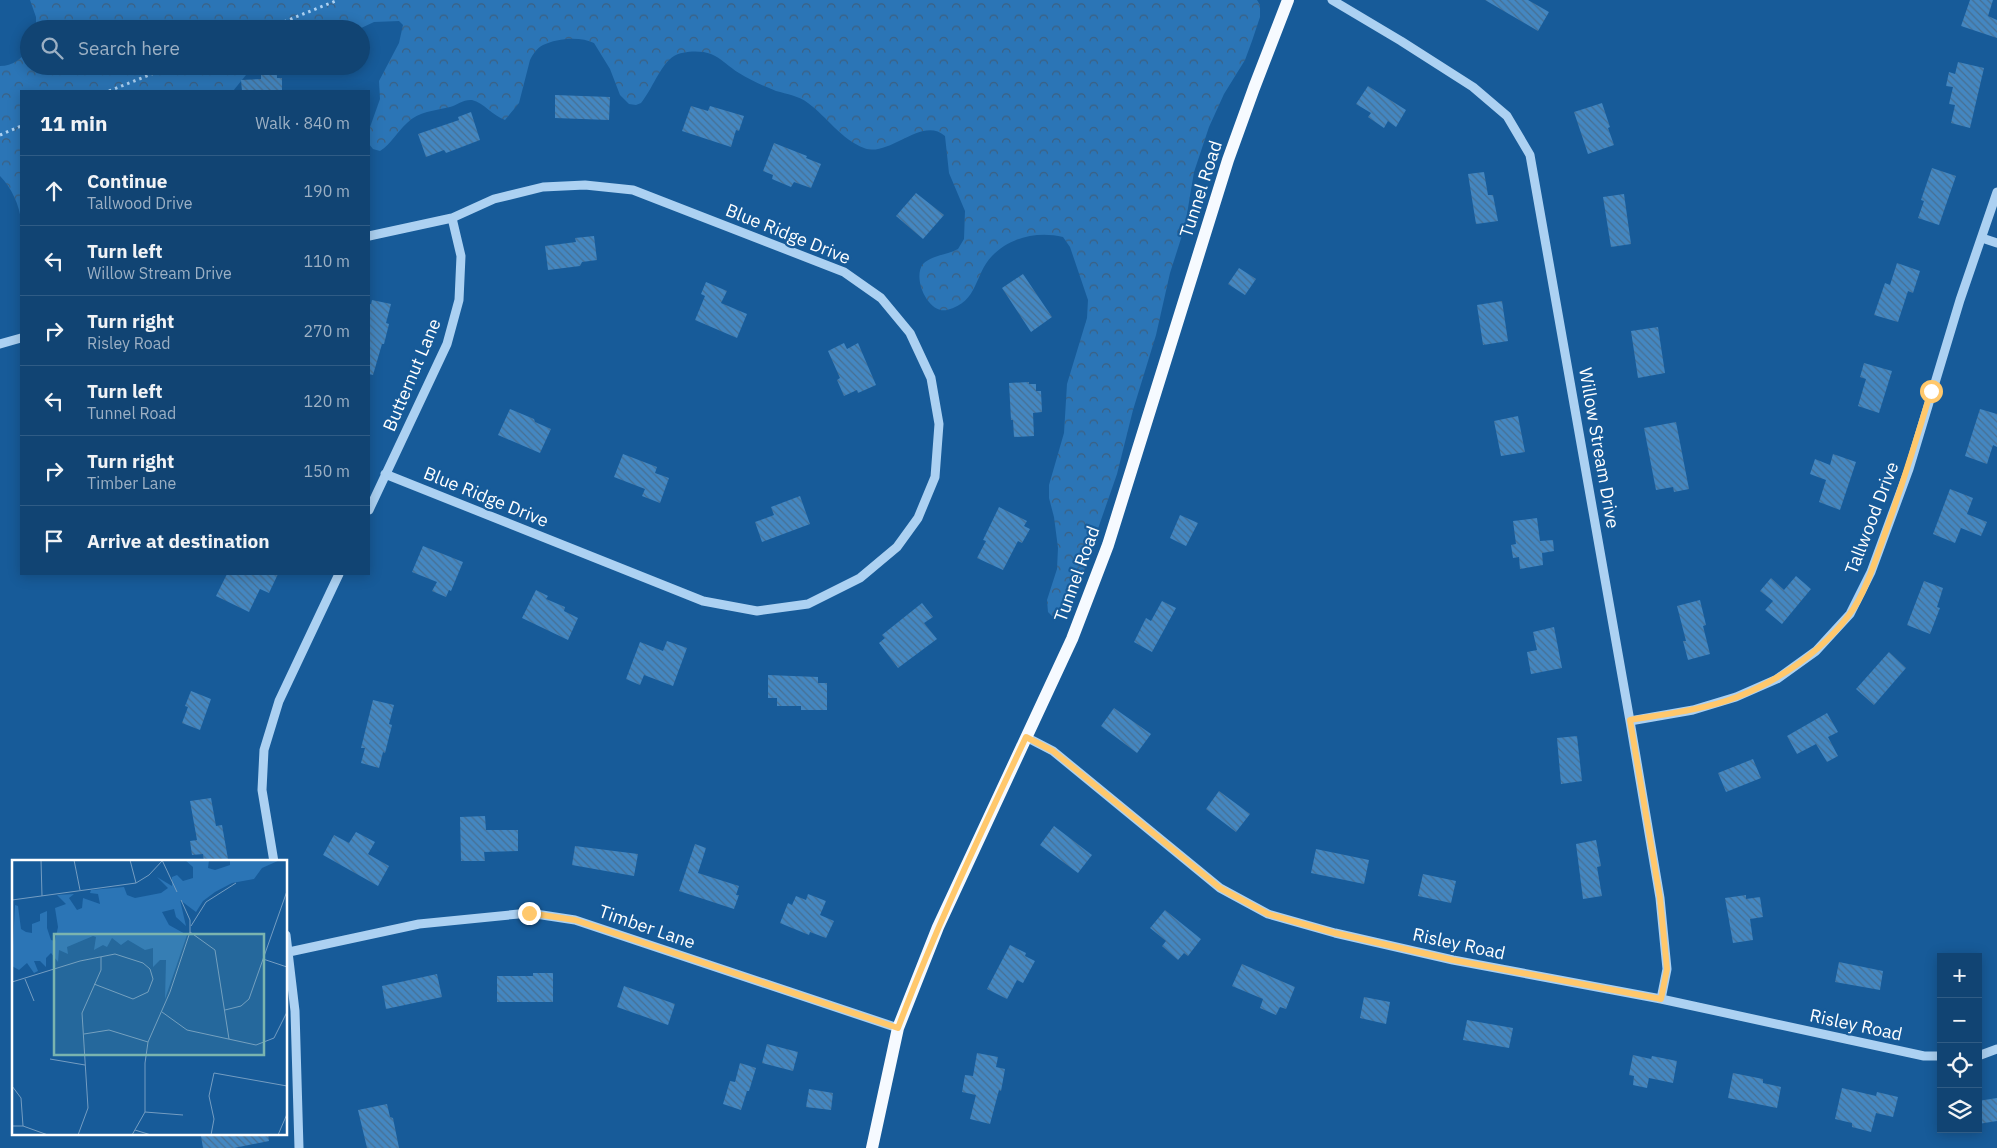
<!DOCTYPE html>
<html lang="en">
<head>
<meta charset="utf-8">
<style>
  :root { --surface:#114473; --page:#1e4e7b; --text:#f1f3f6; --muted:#9cb0c4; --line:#305c85 }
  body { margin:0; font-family:"IBM Plex Sans",sans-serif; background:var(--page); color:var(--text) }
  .controls { position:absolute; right:15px; bottom:15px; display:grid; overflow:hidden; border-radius:0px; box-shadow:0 2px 12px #0003 }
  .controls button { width:45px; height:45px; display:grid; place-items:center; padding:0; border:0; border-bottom:1px solid var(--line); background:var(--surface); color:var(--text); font:25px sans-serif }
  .stop { position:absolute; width:15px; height:15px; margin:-11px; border:4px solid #ffc86c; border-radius:50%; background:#fff }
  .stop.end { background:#ffc86c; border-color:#fff; box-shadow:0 1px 5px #0008 }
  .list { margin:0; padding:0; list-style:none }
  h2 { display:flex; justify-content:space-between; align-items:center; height:65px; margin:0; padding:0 20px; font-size:21px }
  h2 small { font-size:16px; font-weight:400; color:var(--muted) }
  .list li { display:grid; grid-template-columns:32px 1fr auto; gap:15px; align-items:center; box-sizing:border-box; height:70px; padding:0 20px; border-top:1px solid var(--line) }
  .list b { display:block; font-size:19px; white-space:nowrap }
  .list p { margin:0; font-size:16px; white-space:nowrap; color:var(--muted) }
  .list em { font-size:16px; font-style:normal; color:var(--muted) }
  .icon { flex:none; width:28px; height:28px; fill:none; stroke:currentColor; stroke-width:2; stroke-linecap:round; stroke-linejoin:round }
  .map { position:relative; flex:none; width:1997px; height:1148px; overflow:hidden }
  .search { position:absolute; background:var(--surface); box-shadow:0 2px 12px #0003; left:20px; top:20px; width:350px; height:55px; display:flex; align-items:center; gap:12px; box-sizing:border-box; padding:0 18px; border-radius:28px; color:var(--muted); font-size:19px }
  .panel { position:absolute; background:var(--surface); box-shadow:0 2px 12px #0003; left:20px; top:90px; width:350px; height:485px; border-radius:0px }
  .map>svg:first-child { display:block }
</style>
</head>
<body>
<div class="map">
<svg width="1997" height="1148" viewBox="0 0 1997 1148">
  <defs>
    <pattern id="forest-crowns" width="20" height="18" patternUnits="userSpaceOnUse" patternTransform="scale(1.25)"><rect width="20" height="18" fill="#2b75b6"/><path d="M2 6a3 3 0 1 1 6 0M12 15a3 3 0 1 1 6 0" fill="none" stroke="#3c6081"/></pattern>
    <pattern id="building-back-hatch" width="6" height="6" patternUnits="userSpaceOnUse" patternTransform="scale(1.25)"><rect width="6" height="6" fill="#4487c1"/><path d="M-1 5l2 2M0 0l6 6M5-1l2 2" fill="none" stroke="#476f92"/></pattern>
  </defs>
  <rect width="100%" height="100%" fill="#175b99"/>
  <path fill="url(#forest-crowns)" d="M 30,0 L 1257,0 L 1260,5 L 1260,17 L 1252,41 L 1245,60 L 1224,94 L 1209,127 L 1194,172 L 1185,226 L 1170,273 L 1156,335 L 1133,410 L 1117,474 L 1093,543 L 1081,582 L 1063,612 L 1058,616 L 1052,616 L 1048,612 L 1047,600 L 1057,569 L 1058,548 L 1054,517 L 1049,498 L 1049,485 L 1064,433 L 1067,384 L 1087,318 L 1088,300 L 1070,247 L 1063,237 C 1038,231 1010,237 992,256 C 974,274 979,302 947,310 C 928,314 912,278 923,264 C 932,255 947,255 958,249 L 964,239 L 965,211 L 949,173 L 945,136 C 922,115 889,158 864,148 C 841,139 827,117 808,103 C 799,96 787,94 776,91 C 764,86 750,80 739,73 C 729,67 721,58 711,54 C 701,50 682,51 674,56 C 660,65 652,90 641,103 L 636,105 L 629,104 L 620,95 L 610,69 L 594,43 C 581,36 557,38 543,45 C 537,48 533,54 530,60 L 519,103 L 505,120 C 493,116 484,103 472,100 C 464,99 457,105 450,107 C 434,111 419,111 407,123 C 397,132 391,144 380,151 L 373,149 L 369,144 L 369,130 L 380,99 L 379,81 L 399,43 L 403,25 L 399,21 L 374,22 L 359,29 L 36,29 L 36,17 Z
    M 29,49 L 29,66 L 261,66 L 246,75 L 233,91 L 21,91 L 21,221 C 20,206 11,187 0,176 L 0,66 C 13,66 21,59 29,49 Z"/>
  <path fill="url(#building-back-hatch)" d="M 1485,0 L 1528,0 L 1549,12 L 1538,31 Z
    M 1970,0 L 1993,0 L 1988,16 L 1997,20 L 1997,38 L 1961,26 Z
    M 1958,62 L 1984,68 L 1970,128 L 1951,123 L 1955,105 L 1949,104 L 1953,87 L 1946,86 L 1949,72 L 1955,74 Z
    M 277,67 L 277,78 L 282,78 L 282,91 L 242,91 L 241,80 L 261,79 L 261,68 Z
    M 1368,86 L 1406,110 L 1396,127 L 1388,121 L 1384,128 L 1368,117 L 1371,113 L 1356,104 Z
    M 555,95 L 610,97 L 609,120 L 555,118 Z
    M 1602,103 L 1610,127 L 1608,128 L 1614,145 L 1588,154 L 1574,112 Z
    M 691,106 L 708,111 L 710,106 L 744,116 L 739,131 L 736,130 L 731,147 L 682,131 Z
    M 471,112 L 480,140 L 446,153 L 444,150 L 426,157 L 418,134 L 459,120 L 458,117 Z
    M 774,143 L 807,156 L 806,158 L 821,164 L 811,188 L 794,182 L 791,187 L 772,179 L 773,175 L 763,171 Z
    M 1932,168 L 1956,176 L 1939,225 L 1918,218 L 1924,201 L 1921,200 Z
    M 1484,172 L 1488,195 L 1493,195 L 1498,221 L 1476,224 L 1468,174 Z
    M 916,193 L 944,215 L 923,239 L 896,216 Z
    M 1624,194 L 1631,244 L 1611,247 L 1603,197 Z
    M 594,236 L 597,260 L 582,262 L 580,266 L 548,270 L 545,246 L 576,242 L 575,238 Z
    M 1897,263 L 1920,271 L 1913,293 L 1908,291 L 1898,322 L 1874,315 L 1885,283 L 1890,285 Z
    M 1239,268 L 1256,279 L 1245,295 L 1228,284 Z
    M 1023,274 L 1052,317 L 1031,332 L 1002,288 Z
    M 706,282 L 727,291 L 721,303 L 747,314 L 737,338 L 695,320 L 705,296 L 701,294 Z
    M 372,300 L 391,304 L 386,323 L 389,324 L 384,344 L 382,344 L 373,375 L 369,374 L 369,304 L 371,304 Z
    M 1502,301 L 1508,341 L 1483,345 L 1477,305 Z
    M 1658,327 L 1665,373 L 1638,378 L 1631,331 Z
    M 844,343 L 847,349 L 858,343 L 876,385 L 858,393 L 857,390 L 844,396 L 837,380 L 840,378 L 828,351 Z
    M 1864,363 L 1892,371 L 1879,413 L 1858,406 L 1866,379 L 1860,377 Z
    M 1029,382 L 1029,384 L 1036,384 L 1036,391 L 1041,391 L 1042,412 L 1033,413 L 1034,436 L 1014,437 L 1013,420 L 1011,420 L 1009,383 Z
    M 510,409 L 534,419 L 535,422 L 551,429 L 540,453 L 498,435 Z
    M 1980,409 L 1997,414 L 1997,447 L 1993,445 L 1987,464 L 1965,456 Z
    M 1518,416 L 1525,452 L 1501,456 L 1494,421 Z
    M 1676,422 L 1689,489 L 1674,492 L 1673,487 L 1656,490 L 1644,428 Z
    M 623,454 L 657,467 L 655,473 L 669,478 L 660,503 L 642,496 L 645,489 L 614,477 Z
    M 1833,454 L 1856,462 L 1840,510 L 1819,502 L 1826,480 L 1810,474 L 1815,459 L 1830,465 Z
    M 1950,489 L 1973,498 L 1967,514 L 1987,522 L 1981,536 L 1961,528 L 1955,543 L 1933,534 Z
    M 800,496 L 810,524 L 762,542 L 755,522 L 774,515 L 771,507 Z
    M 999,507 L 1027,521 L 1024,526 L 1030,529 L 1022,543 L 1018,541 L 1003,570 L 977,558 L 986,541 L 983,540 Z
    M 1180,515 L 1198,523 L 1186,546 L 1170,538 Z
    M 1537,518 L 1540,541 L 1553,540 L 1554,551 L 1542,553 L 1543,565 L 1520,569 L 1519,557 L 1513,558 L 1511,545 L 1516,544 L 1513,521 Z
    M 423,546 L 463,562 L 451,591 L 449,590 L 446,597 L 432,591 L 437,582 L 412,572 Z
    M 227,574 L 278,574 L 269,593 L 260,589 L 249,612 L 216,596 Z
    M 1796,576 L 1811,589 L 1782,624 L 1765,610 L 1773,601 L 1760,591 L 1771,578 L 1784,590 Z
    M 1924,581 L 1943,588 L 1937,607 L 1940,608 L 1930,634 L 1907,625 Z
    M 536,590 L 548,596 L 546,599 L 565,607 L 564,611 L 578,618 L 568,640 L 522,618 Z
    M 1700,600 L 1706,625 L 1703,626 L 1710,654 L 1688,660 L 1683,641 L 1686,641 L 1677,606 Z
    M 1162,601 L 1176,608 L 1152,652 L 1134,642 L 1146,618 L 1151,621 Z
    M 922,603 L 933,617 L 924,623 L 937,639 L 898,668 L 879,643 L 885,638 L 882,635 Z
    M 1554,627 L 1562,668 L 1531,674 L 1527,652 L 1537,650 L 1533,632 Z
    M 667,641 L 687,648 L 673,686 L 644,675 L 640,685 L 626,679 L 640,642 L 663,651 Z
    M 1889,652 L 1906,668 L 1874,705 L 1856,689 Z
    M 768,675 L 818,677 L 818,683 L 827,683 L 827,710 L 801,710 L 801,706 L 777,706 L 777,698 L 768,698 Z
    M 191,691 L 211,699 L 200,730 L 182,723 L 188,707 L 185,706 Z
    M 373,700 L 394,705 L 389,724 L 392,725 L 385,753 L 383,752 L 379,768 L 361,763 L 365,748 L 361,748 Z
    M 1114,708 L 1151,734 L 1137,753 L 1101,726 Z
    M 1827,713 L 1838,732 L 1828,737 L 1838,756 L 1827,762 L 1816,744 L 1797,754 L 1787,736 Z
    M 1577,736 L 1582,781 L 1561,784 L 1557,738 Z
    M 1753,759 L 1761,778 L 1726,792 L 1718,773 Z
    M 1219,791 L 1250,814 L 1236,832 L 1206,809 Z
    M 211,798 L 216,826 L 222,825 L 228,859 L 204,862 L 203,854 L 192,855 L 190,841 L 197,840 L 190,801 Z
    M 485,816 L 486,830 L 518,830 L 518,851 L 484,852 L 485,861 L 461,861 L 460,817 Z
    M 1054,826 L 1092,855 L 1078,873 L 1040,845 Z
    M 356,832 L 375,842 L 368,854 L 389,866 L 378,886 L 323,855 L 334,835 L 349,843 Z
    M 1596,840 L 1601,866 L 1597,867 L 1602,896 L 1583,899 L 1576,844 Z
    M 695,844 L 706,848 L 698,873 L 739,886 L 736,895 L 739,895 L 734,909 L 679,891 Z
    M 575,846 L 638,854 L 634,876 L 572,865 Z
    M 1316,849 L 1369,860 L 1364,884 L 1311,873 Z
    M 1423,874 L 1456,881 L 1451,903 L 1418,896 Z
    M 808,894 L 826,901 L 820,915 L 834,921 L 826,938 L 810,932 L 809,935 L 780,923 L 788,903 L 792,905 L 796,896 L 806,900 Z
    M 1746,895 L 1746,899 L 1760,897 L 1763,917 L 1750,919 L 1753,940 L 1733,943 L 1725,898 Z
    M 1165,910 L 1201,939 L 1188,956 L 1184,953 L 1178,960 L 1162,946 L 1166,941 L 1150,928 Z
    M 1010,945 L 1026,953 L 1025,956 L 1035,961 L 1023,983 L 1017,980 L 1007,999 L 987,989 Z
    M 1839,962 L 1883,971 L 1880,990 L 1835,982 Z
    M 1242,964 L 1295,987 L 1286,1009 L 1280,1007 L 1276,1015 L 1260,1008 L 1263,999 L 1232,986 Z
    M 533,973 L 553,973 L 553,1002 L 497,1002 L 497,976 L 533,976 Z
    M 437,974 L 442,997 L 386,1009 L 382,986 Z
    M 624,986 L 675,1004 L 668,1025 L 617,1007 Z
    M 1364,997 L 1390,1002 L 1386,1024 L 1360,1018 Z
    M 1467,1020 L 1513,1028 L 1509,1048 L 1463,1040 Z
    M 767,1044 L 798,1052 L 793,1071 L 762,1063 Z
    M 977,1053 L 998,1057 L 996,1067 L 1005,1069 L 1001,1091 L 999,1090 L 990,1124 L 970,1119 L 976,1095 L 962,1092 L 965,1075 L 973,1076 Z
    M 1633,1055 L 1651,1059 L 1652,1056 L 1677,1061 L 1673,1083 L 1649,1078 L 1647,1088 L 1633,1085 L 1634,1076 L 1629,1075 Z
    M 740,1063 L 756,1068 L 749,1091 L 747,1091 L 741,1110 L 723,1104 L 730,1081 L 735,1082 Z
    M 1733,1073 L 1763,1079 L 1763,1083 L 1781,1087 L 1777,1108 L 1728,1098 Z
    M 1842,1088 L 1876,1096 L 1877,1092 L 1898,1097 L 1893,1117 L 1876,1113 L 1871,1132 L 1852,1127 L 1852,1123 L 1835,1119 Z
    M 809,1089 L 833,1093 L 831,1110 L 806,1107 Z
    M 1997,1098 L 1997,1121 L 1978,1124 L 1978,1101 Z
    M 387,1104 L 390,1117 L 393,1118 L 399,1148 L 367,1148 L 358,1110 Z
    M 209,1134 L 268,1134 L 269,1141 L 234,1148 L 203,1148 L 201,1136 Z"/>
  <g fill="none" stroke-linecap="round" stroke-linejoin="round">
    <path stroke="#acd1f2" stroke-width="3" stroke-dasharray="2.5 4" stroke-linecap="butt" d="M 266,29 L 338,0
      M 109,91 L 172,66
      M 0,135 L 21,126"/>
    <path stroke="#acd1f2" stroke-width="9" d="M 1332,0 L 1401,41 L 1473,87 L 1507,116 L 1530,155 L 1630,721 L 1660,898 L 1667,969 L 1661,999
      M 369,236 L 452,218 L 494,199 L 543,187 L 585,185 L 633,190 L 844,272 L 881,298 L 910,333 L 931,378 L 939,424 L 935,477 L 918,518 L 897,547 L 860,578 L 808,604 L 757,611 L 703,601 L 385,474
      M 1982,238 L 1997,243
      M 0,344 L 21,338
      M 369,510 L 447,344 L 459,300 L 461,256 L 452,218
      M 1630,721 L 1693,710 L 1736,697 L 1777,679 L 1816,651 L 1850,614 L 1871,572 L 1909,469 L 1960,300 L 1997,192
      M 1026,737 L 1053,751 L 1220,888 L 1268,914 L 1335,933 L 1453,960 L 1661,999 L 1924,1056 L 1941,1056
      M 274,862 L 262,790 L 264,750 L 279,701 L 339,574
      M 286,935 L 295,1011 L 299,1148
      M 289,952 L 419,924 L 529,913 L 575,920 L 898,1028
      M 1978,1056 L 1997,1049"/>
    <path stroke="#f6faff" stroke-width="12" d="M 872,1148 L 898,1028 L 938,927 L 1072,639 L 1108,545 L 1228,160 L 1254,88 L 1288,0"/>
  </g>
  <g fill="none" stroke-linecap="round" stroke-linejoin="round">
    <path stroke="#ffc86c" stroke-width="6" d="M 529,913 L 575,920 L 898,1028 C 935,929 981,833 1026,737 L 1053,751 L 1220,888 L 1268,914 L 1335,933 L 1453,960 L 1661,999 L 1667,969 L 1660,898 L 1630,720 C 1666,714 1703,710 1737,697 C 1781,679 1820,653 1849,615 C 1864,596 1875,562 1883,539 C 1901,490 1916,441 1931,391"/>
  </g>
  <g text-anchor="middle" stroke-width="4.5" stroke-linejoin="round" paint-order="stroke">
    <g font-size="18" fill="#fff" stroke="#175b99">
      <text transform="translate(1201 189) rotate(-72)" y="6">Tunnel Road</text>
      <text transform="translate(788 234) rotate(22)" y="6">Blue Ridge Drive</text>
      <text transform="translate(412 375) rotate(-67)" y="6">Butternut Lane</text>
      <text transform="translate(1599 448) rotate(80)" y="6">Willow Stream Drive</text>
      <text transform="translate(486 497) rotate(22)" y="6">Blue Ridge Drive</text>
      <text transform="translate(1872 518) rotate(-69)" y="6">Tallwood Drive</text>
      <text transform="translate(1077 574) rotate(-70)" y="6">Tunnel Road</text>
      <text transform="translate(647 927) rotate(19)" y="6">Timber Lane</text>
      <text transform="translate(1459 944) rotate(12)" y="6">Risley Road</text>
      <text transform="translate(1856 1025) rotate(12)" y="6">Risley Road</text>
    </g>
  </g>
  <g transform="translate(12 860)">
    <rect width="275" height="275" fill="#175b99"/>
    <path d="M 173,0 L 197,0 L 196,8 L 203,10 L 218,5 L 218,0 L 268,0 L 250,8 L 242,19 L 220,23 L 203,32 L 191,41 L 184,52 L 168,40 L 174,66 L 164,57 L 162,49 L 150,52 L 157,65 L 175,75 L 153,139 L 154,100 L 148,100 L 141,107 L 141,88 L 133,90 L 116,80 L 109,85 L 100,78 L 95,87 L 91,85 L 82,90 L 84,77 L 81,76 L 55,87 L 56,94 L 47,90 L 46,102 L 39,93 L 34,98 L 34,107 L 28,101 L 22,101 L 26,111 L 22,113 L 15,103 L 7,110 L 0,106 L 3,45 L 6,46 L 9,69 L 14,72 L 20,73 L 20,64 L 28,61 L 28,54 L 35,51 L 35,68 L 39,80 L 43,81 L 46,67 L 43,48 L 54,44 L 45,35 L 62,34 L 57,38 L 65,50 L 70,48 L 71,38 L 88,44 L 86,34 L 78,33 L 79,30 L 112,27 L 115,35 L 123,38 L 149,33 L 156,28 L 145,17 L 160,26 L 160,17 L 165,15 L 171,21 L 181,18 L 181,7 Z" fill="#2b75b6"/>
    <path fill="none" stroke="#749dc2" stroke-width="1" d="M 29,0 L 30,36M 62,0 L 68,30M 118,0 L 124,23M 150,0 L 165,32M 0,40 L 124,23 L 137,15 L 151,0M 179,66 L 194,42 L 224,23M 178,72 L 203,90 L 217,179M 251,99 L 275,107M 13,119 L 22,141M 0,122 L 68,101 L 103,94 L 131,103 L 138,109 L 141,119 L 136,132 L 121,139 L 82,124M 213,150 L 229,146 L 237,139 L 275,31M 150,152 L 175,170 L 244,185 L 262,178 L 275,152M 72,174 L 97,170 L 136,182M 38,199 L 73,205M 0,226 L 9,238 L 11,266M 133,252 L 171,255M 0,266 L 11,266 L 36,275M 123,270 L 139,275M 66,275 L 76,248 L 70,153 L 89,110 L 89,97M 120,275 L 133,252 L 133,203 L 136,182 L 158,132 L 178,72 L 178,60 L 169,40M 199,275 L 202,259 L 197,236 L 202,213 L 275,226M 266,275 L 275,254"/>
    <path fill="#7bb4af" fill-opacity="0.15" stroke="#7bb4af" stroke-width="2.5" d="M 42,74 L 252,74 L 252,195 L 42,195 Z"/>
    <rect width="275" height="275" fill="none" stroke="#fff" stroke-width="2.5"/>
  </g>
</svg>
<div class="controls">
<button>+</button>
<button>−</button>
<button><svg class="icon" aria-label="locate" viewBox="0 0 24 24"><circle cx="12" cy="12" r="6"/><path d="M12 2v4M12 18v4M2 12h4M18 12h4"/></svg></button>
<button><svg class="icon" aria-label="layers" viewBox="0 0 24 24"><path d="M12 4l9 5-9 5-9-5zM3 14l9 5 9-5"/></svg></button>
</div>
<div class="stop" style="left:1931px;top:391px"></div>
<div class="stop end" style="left:529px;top:913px"></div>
<div class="search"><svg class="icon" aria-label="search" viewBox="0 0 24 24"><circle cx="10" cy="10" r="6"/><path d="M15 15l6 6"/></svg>Search here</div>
<section class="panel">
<h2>11 min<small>Walk · 840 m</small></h2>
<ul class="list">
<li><svg class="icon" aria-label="ahead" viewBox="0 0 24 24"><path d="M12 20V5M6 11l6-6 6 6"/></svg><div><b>Continue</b><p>Tallwood Drive</p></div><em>190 m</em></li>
<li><svg class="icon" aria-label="left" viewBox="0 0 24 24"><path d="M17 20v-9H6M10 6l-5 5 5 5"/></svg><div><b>Turn left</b><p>Willow Stream Drive</p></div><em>110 m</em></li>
<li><svg class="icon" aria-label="right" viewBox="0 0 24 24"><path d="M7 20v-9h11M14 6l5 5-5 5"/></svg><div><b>Turn right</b><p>Risley Road</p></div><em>270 m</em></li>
<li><svg class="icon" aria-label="left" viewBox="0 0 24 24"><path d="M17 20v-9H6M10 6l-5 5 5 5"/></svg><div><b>Turn left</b><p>Tunnel Road</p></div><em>120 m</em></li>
<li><svg class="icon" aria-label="right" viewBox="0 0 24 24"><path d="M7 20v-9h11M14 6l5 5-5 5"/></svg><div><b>Turn right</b><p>Timber Lane</p></div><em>150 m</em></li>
<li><svg class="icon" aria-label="arrive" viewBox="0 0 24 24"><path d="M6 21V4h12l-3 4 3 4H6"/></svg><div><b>Arrive at destination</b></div></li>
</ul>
</section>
</div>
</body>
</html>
